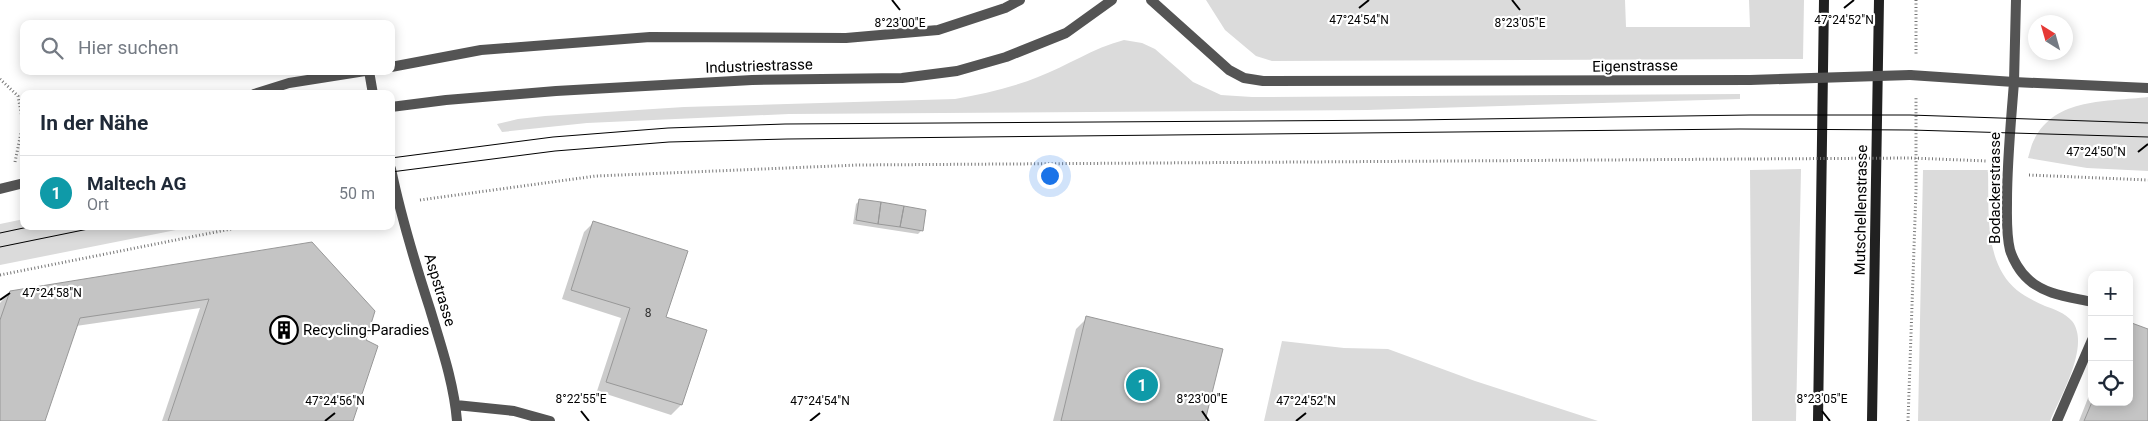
<!DOCTYPE html>
<html lang="de">
<head>
<meta charset="utf-8">
<style>
  :root { --surface:#fff; --page:#f2f2f3; --text:#1f2937; --muted:#747a83; --line:#e0e1e3; --accent:#ea580c }
  body { margin:0; font-family:Roboto,sans-serif; background:var(--page); color:var(--text) }
  .controls { position:absolute; right:15px; bottom:15px; display:grid; overflow:hidden; border-radius:10px; box-shadow:0 2px 12px #0003 }
  .controls button { width:45px; height:45px; display:grid; place-items:center; padding:0; border:0; border-bottom:1px solid var(--line); background:var(--surface); color:var(--text); font:25px sans-serif }
  .compass { position:absolute; left:2028px; top:15px; width:45px; height:45px; border-radius:50%; background:var(--surface); box-shadow:0 2px 12px #0003; rotate:323deg }
  .you { position:absolute; left:1049px; top:175px; width:18px; height:18px; margin:-12px; border:4px solid #fff; border-radius:50%; background:#1a73e8; box-shadow:0 0 0 8px #1a73e833 }
  .badge { display:grid; place-items:center; width:32px; height:32px; border-radius:50%; background:var(--accent); color:#fff; font-size:16px; font-weight:700 }
  .pin { position:absolute; translate:-50% -50%; border:2px solid #fff; box-shadow:0 1px 5px #0006 }
  .list { margin:0; padding:0; list-style:none }
  h2 { display:flex; justify-content:space-between; align-items:center; height:65px; margin:0; padding:0 20px; font-size:21px }
  h2 small { font-size:16px; font-weight:400; color:var(--muted) }
  .list li { display:grid; grid-template-columns:32px 1fr auto; gap:15px; align-items:center; box-sizing:border-box; height:75px; padding:0 20px; border-top:1px solid var(--line) }
  .list b { display:block; font-size:19px; white-space:nowrap }
  .list p { margin:0; font-size:16px; white-space:nowrap; color:var(--muted) }
  .list em { font-size:16px; font-style:normal; color:var(--muted) }
  .icon { flex:none; width:28px; height:28px; fill:none; stroke:currentColor; stroke-width:2; stroke-linecap:round; stroke-linejoin:round }
  .map { position:relative; flex:none; width:2148px; height:421px; overflow:hidden }
  .search { position:absolute; background:var(--surface); box-shadow:0 2px 12px #0003; left:20px; top:20px; width:375px; height:55px; display:flex; align-items:center; gap:12px; box-sizing:border-box; padding:0 18px; border-radius:10px; color:var(--muted); font-size:19px }
  .panel { position:absolute; background:var(--surface); box-shadow:0 2px 12px #0003; left:20px; top:90px; width:375px; height:140px; border-radius:10px }
  .map>svg:first-child { display:block }
</style>
</head>
<body>
<div class="map">
<svg width="2148" height="421" viewBox="0 0 2148 421">
  <rect width="100%" height="100%" fill="#fff"/>
  <path fill="#dbdbdb" d="M 1206,0 L 1625,0 L 1626,27 L 1750,27 L 1749,0 L 1804,0 L 1803,59 L 1272,61 L 1256,56 L 1225,30 Z
    M 1124,40 L 1142,43 L 1155,49 L 1193,82 L 1221,95 L 1252,97 L 1740,94 L 1740,99 L 1367,110 L 789,114 L 587,123 L 502,132 L 497,124 L 518,119 L 545,116 L 684,107 L 955,99 C 983,94 1011,88 1038,77 C 1067,66 1093,48 1124,40 Z
    M 2148,97 L 2148,171 L 2087,168 L 2028,158 C 2030,152 2031,145 2034,140 C 2055,97 2108,102 2148,97 Z
    M 1801,169 L 1796,421 L 1752,421 L 1750,170 Z
    M 1923,170 L 1988,170 C 1989,203 1985,245 2003,274 C 2013,291 2028,298 2045,306 C 2054,309 2065,313 2072,321 C 2091,345 2060,397 2050,421 L 1918,421 Z
    M 24,219 L 24,226 L 196,226 L 0,265 L 0,224 Z
    M 1282,341 L 1344,348 L 1388,349 L 1475,381 L 1598,421 L 1264,421 Z"/>
  <path fill="#0003" d="M 860,200 L 922,230 L 918,234 L 853,224 L 856,204 Z
    M 594,222 L 665,318 L 705,331 L 681,405 L 671,415 L 597,391 L 621,318 L 562,299 L 584,232 Z
    M 311,243 L 364,341 L 352,421 L 162,421 L 200,308 L 76,326 L 44,421 L 0,421 L 0,303 L 10,292 Z
    M 1087,318 L 1204,421 L 1053,421 L 1076,329 Z
    M 2148,330 L 2148,421 L 2079,421 L 2092,388 L 2092,402 L 2129,402 Z"/>
  <path fill="#c4c4c4" stroke="#989898" d="M 859,199 L 881,202 L 878,224 L 856,220 Z
    M 881,202 L 904,206 L 900,227 L 878,224 Z
    M 904,206 L 926,210 L 923,231 L 900,227 Z
    M 593,221 L 688,251 L 666,317 L 707,330 L 682,405 L 606,382 L 630,308 L 571,290 Z
    M 312,242 L 375,311 L 366,340 L 378,346 L 353,421 L 168,421 L 209,299 L 80,318 L 45,421 L 0,421 L 0,320 L 10,291 Z
    M 1086,316 L 1223,349 L 1205,421 L 1061,421 Z
    M 2129,322 L 2148,329 L 2148,421 L 2084,421 L 2092,402 L 2129,402 Z"/>
  <g fill="none" stroke-linecap="round" stroke-linejoin="round">
    <path stroke="#767676" stroke-width="3" stroke-dasharray="1 2.5" stroke-linecap="butt" d="M 1916,0 L 1916,54
      M 0,79 L 18,96 L 23,123 L 15,162
      M 1911,158 L 1987,161
      M 2029,175 L 2148,180
      M 420,200 L 596,176 L 858,165 L 1750,159
      M 0,275 L 246,226
      M 1908,421 L 1916,190 L 1916,96"/>
    <path stroke="#545454" stroke-width="10" d="M 2014,82 L 2016,0"/>
    <path stroke="#545454" stroke-width="10" d="M 1151,0 L 1229,70 L 1244,78 L 1263,81 L 1750,80
      M 391,67 L 481,50 L 650,37 L 846,38 L 938,30 L 1005,8 L 1020,0
      M 369,71 L 373,94
      M 1910,75 L 2014,82 L 2148,88
      M 2014,82 C 2011,122 2007,161 2007,201 C 2007,217 2006,234 2010,250 C 2013,260 2020,272 2028,279 C 2045,295 2070,297 2092,302
      M 254,94 L 289,83 L 365,71
      M 391,107 L 446,100 L 556,91 L 752,80 L 902,78 L 957,71 L 1006,57 L 1066,33 L 1112,0
      M 391,169 C 401,217 415,263 430,309 C 441,346 454,383 457,421
      M 0,189 L 24,183
      M 456,405 L 514,411 L 550,421
      M 2057,421 L 2092,340"/>
    <path stroke="#212121" stroke-width="10" d="M 1818,421 L 1824,0
      M 1872,421 L 1879,0"/>
    <path stroke="#000" stroke-width="1" d="M 391,158 L 553,137 L 668,128 L 785,124 L 1411,120 L 1750,115 L 1910,115 L 2148,123
      M 391,172 L 555,151 L 669,142 L 787,139 L 1740,129 L 1911,130 L 2148,137
      M 0,233 L 33,226
      M 0,247 L 103,226"/>
    <path stroke="#767676" stroke-width="3" stroke-dasharray="1 2.5" stroke-linecap="butt" d="M 1750,159 L 1911,158"/>
    <path stroke="#545454" stroke-width="10" d="M 1750,80 L 1910,75"/>
  </g>
  <path fill="none" stroke="#000" stroke-width="2" d="M 892,0 L 900,10M 1512,0 L 1520,10M 1359,8 L 1369,0M 1844,8 L 1854,0M 2138,152 L 2148,144M 0,300 L 10,293M 581,411 L 589,421M 1202,411 L 1209,421M 1822,411 L 1830,421M 325,421 L 335,413M 810,421 L 820,413M 1296,421 L 1306,413"/>
  <defs>
    <symbol id="building-ring" viewBox="-11 -11 22 22"><circle r="9.5" fill="#fff" stroke="#000" stroke-width="1.5"/><path d="M-4-6H4V6H1V3H-1V6H-4ZM-2.5-4.3h1.7v1.8h-1.7ZM.8-4.3h1.7v1.8H.8ZM-2.5-1h1.7V.8h-1.7ZM.8-1h1.7V.8H.8Z" fill="#000"/></symbol>
  </defs>
  <g fill-rule="evenodd">
    <use href="#building-ring" x="268" y="314" width="32" height="32"/>
  </g>
  <g text-anchor="middle" stroke-width="4.5" stroke-linejoin="round" paint-order="stroke">
    <g font-size="12" fill="#313131">
      <text x="648" y="317">8</text>
    </g>
    <g font-size="15" fill="#000" stroke="#fff">
      <text transform="translate(759 66) rotate(-2)" y="5">Industriestrasse</text>
      <text transform="translate(1635 66) rotate(-1)" y="5">Eigenstrasse</text>
      <text transform="translate(1995 188) rotate(-90)" y="5">Bodackerstrasse</text>
      <text transform="translate(1861 210) rotate(-89)" y="5">Mutschellenstrasse</text>
      <text transform="translate(440 290) rotate(73)" y="5">Aspstrasse</text>
    </g>
    <g font-size="15" fill="#000" stroke="#fff" text-anchor="start">
      <text x="303" y="335">Recycling-Paradies</text>
    </g>
  </g>
  <g font-size="12" text-anchor="middle" fill="#000" stroke="#fff" stroke-width="4.5" stroke-linejoin="round" paint-order="stroke">
    <text x="1359" y="24">47°24'54"N</text>
    <text x="1844" y="24">47°24'52"N</text>
    <text x="900" y="27">8°23'00"E</text>
    <text x="1520" y="27">8°23'05"E</text>
    <text x="2096" y="156">47°24'50"N</text>
    <text x="52" y="297">47°24'58"N</text>
    <text x="581" y="403">8°22'55"E</text>
    <text x="1202" y="403">8°23'00"E</text>
    <text x="1822" y="403">8°23'05"E</text>
    <text x="335" y="405">47°24'56"N</text>
    <text x="820" y="405">47°24'54"N</text>
    <text x="1306" y="405">47°24'52"N</text>
  </g>
</svg>
<div class="controls">
<button>+</button>
<button>−</button>
<button><svg class="icon" aria-label="locate" viewBox="0 0 24 24"><circle cx="12" cy="12" r="6"/><path d="M12 2v4M12 18v4M2 12h4M18 12h4"/></svg></button>
</div>
<svg class="compass" viewBox="-18 -18 36 36"><path d="M0-13l5 13h-10z" fill="#e53935"/><path d="M0 13l5-13h-10z" fill="#747a83"/></svg>
<div class="you"></div>
<div class="pin badge" style="left:1142px;top:385px;background:#0f9aa8">1</div>
<div class="search"><svg class="icon" aria-label="search" viewBox="0 0 24 24"><circle cx="10" cy="10" r="6"/><path d="M15 15l6 6"/></svg>Hier suchen</div>
<section class="panel">
<h2>In der Nähe<small></small></h2>
<ul class="list">
<li><span class="badge" style="background:#0f9aa8">1</span><div><b>Maltech AG</b><p>Ort</p></div><em>50 m</em></li>
</ul>
</section>
</div>
</body>
</html>
